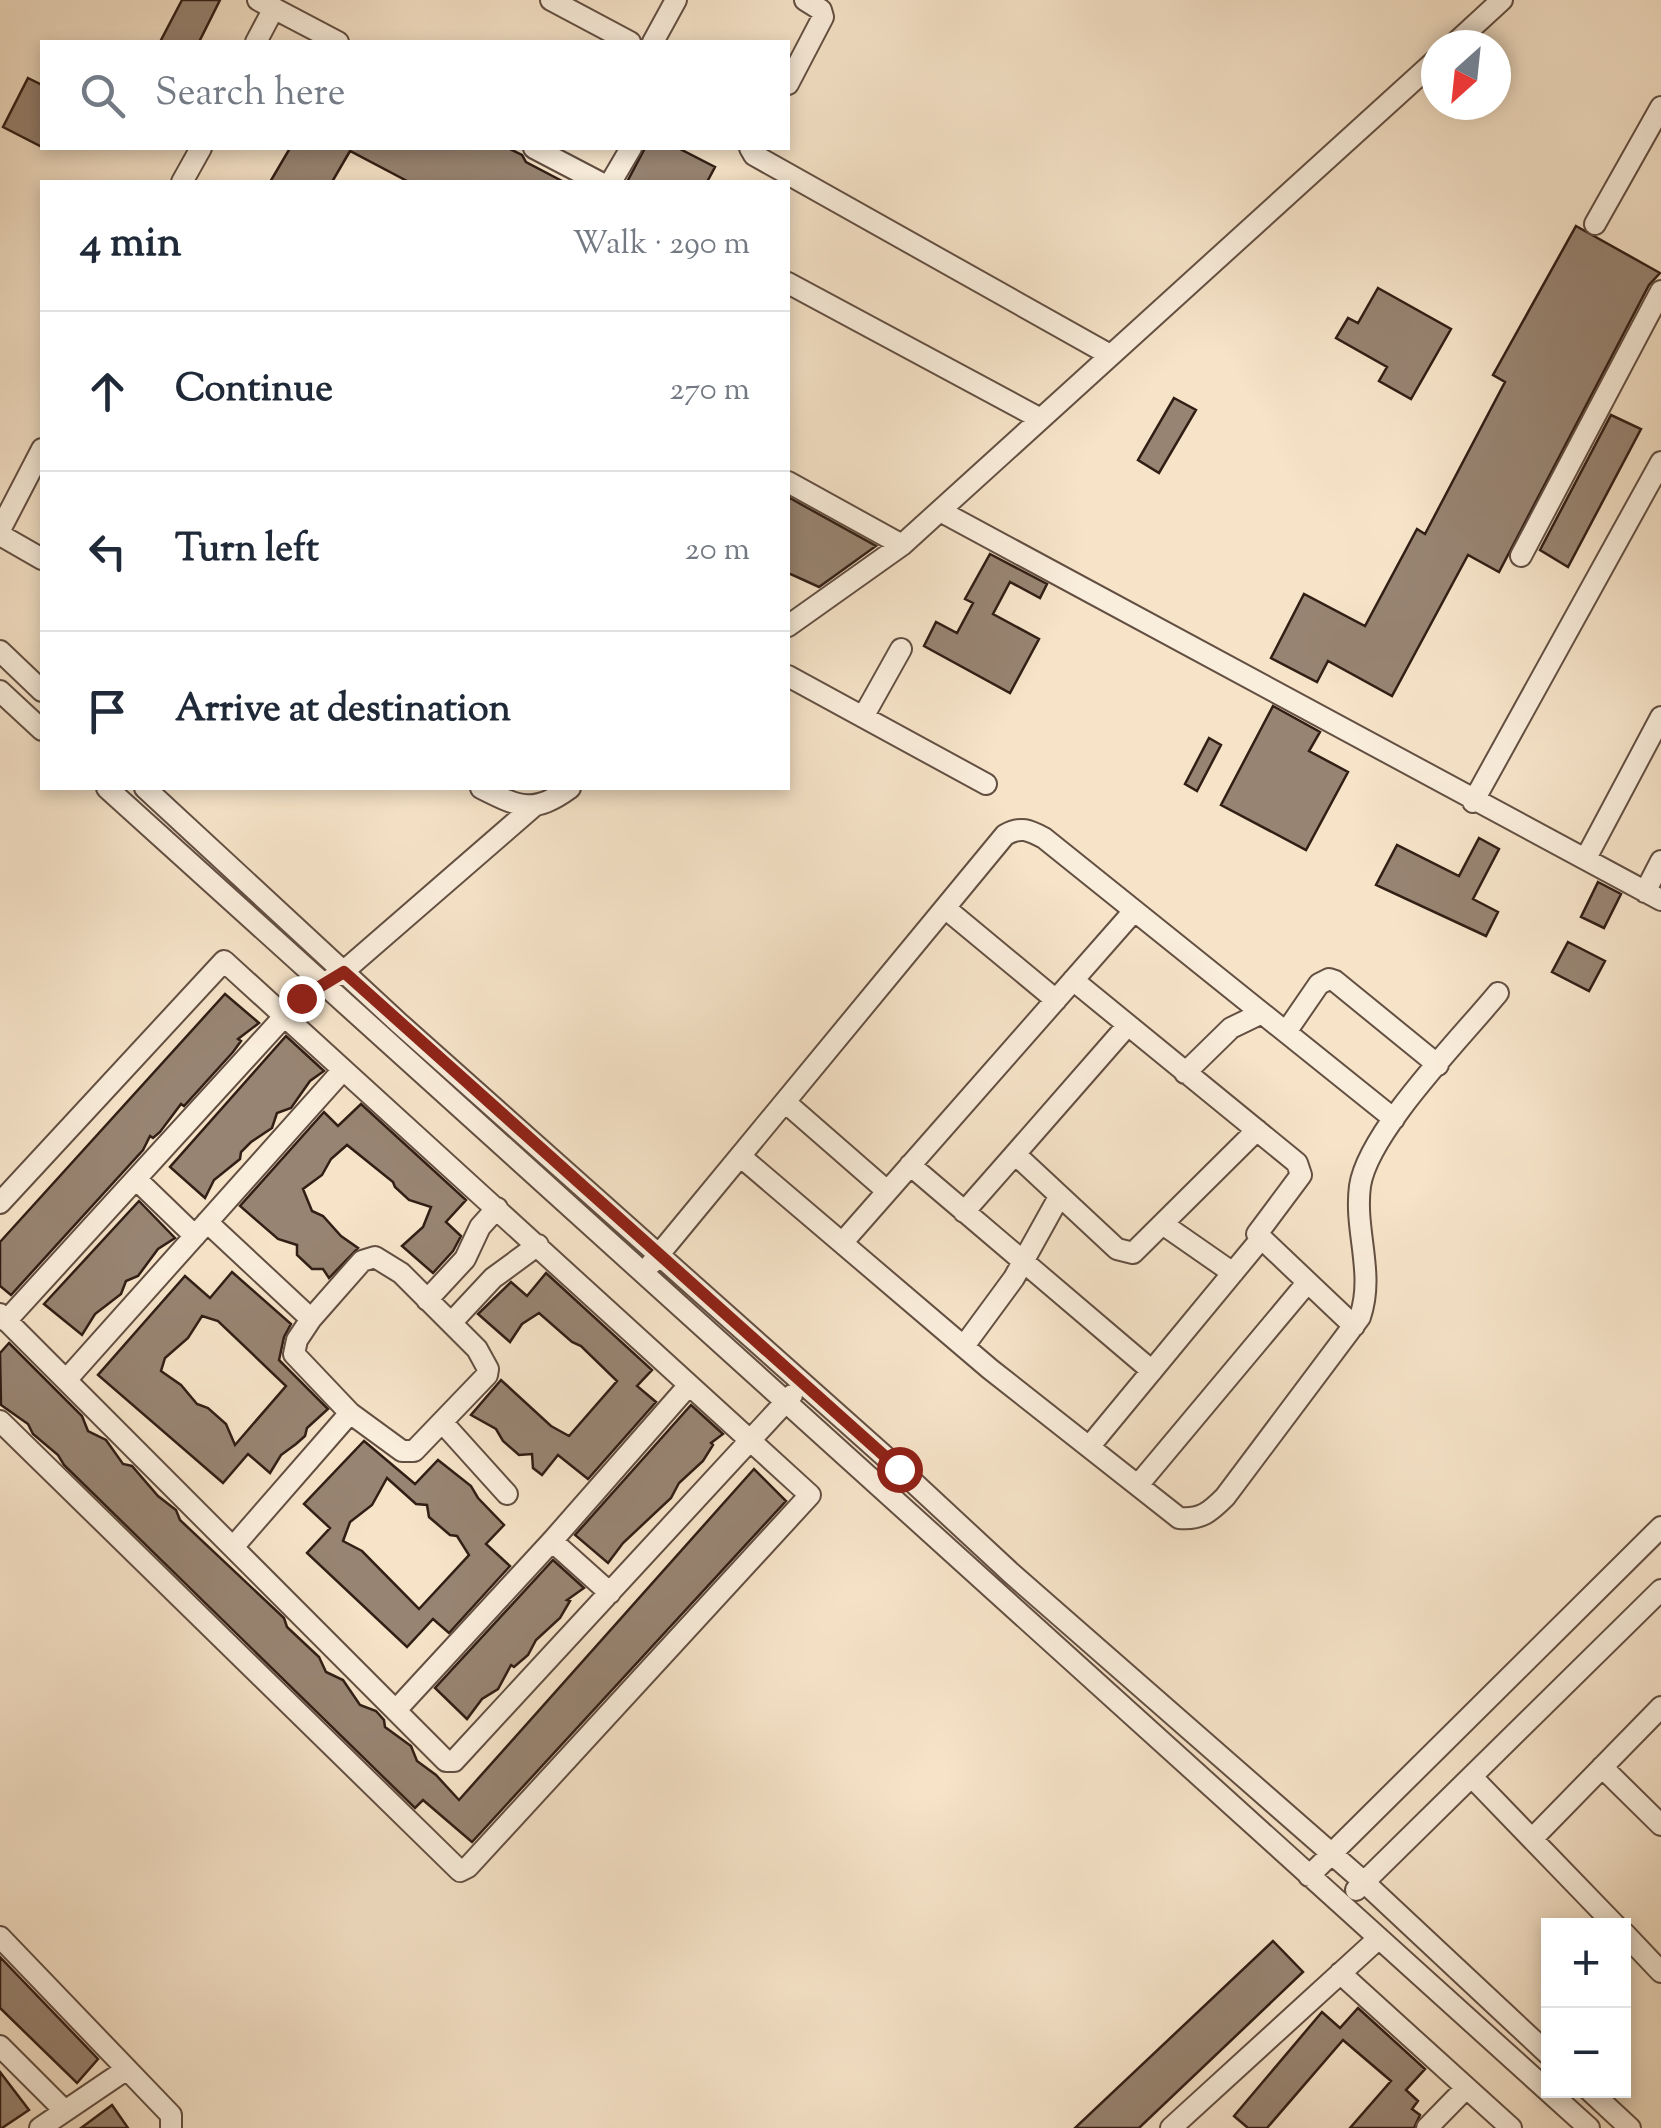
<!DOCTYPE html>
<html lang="en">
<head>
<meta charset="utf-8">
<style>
  :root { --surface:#fff; --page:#f6f6f7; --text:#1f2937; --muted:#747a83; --line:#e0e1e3 }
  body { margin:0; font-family:"Sorts Mill Goudy",serif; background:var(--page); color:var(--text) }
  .controls { position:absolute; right:30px; bottom:30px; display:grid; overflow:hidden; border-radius:0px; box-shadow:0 5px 15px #0003 }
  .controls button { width:90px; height:90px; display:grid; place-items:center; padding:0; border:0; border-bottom:2px solid var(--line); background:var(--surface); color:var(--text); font:50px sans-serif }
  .compass { position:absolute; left:1421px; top:30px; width:90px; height:90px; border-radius:50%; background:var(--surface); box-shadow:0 5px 15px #0003; rotate:207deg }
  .stop { position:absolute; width:30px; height:30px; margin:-22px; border:8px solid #8f2418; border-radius:50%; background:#fff }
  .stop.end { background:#8f2418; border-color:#fff; box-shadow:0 2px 10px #0008 }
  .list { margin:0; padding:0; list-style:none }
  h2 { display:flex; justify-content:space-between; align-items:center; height:130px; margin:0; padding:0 40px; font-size:42px }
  h2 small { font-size:32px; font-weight:400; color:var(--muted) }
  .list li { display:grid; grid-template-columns:65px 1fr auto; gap:30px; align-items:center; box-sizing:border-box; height:160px; padding:0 40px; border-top:2px solid var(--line) }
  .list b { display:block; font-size:38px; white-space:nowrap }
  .list em { font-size:32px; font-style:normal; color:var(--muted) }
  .icon { flex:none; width:55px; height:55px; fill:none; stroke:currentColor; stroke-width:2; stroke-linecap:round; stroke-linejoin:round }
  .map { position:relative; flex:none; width:1661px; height:2128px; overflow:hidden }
  .search { position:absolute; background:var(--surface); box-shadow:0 5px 15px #0003; left:40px; top:40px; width:750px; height:110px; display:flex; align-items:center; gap:25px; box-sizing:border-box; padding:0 35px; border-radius:0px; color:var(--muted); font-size:38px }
  .panel { position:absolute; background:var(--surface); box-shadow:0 5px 15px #0003; left:40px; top:180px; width:750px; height:610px; border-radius:0px }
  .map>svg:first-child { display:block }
</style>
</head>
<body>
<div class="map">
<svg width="1661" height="2128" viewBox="0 0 1661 2128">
  <rect width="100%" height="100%" fill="#f6e3c8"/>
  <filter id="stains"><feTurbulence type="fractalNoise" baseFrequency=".002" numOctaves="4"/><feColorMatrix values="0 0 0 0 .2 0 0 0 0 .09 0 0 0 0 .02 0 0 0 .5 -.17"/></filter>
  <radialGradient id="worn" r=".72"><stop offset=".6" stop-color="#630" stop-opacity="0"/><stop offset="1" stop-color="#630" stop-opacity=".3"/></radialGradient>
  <path fill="#988472" stroke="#321e15" stroke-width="2.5" fill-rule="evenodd" d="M 182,0 L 220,0 L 199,42 L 160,42 Z
    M 28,78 L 42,85 L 42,147 L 3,127 Z
    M 290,148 L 508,148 L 522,155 L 526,162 L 564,182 L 409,182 L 350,151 L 332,182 L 270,182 Z
    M 645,148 L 678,148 L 715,167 L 707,182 L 627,182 Z
    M 1576,226 L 1660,273 L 1649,285 L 1499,572 L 1468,555 L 1392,696 L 1328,661 L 1317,682 L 1271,658 L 1304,594 L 1365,626 L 1417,529 L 1425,534 L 1505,382 L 1493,375 Z
    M 1378,288 L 1451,329 L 1411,399 L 1379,381 L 1387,367 L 1336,338 L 1348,318 L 1358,323 Z
    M 1174,398 L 1196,410 L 1159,473 L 1138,460 Z
    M 1611,415 L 1641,429 L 1568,567 L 1540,550 Z
    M 788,497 L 876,546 L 819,587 L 788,573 Z
    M 990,554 L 1047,584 L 1040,598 L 1010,582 L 993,614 L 1039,639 L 1010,693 L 924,646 L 936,622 L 957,633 L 973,603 L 965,599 Z
    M 1273,706 L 1320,732 L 1309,751 L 1348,772 L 1306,850 L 1221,805 Z
    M 1209,738 L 1221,745 L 1197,791 L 1185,784 Z
    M 1479,838 L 1499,849 L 1473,899 L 1498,912 L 1486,936 L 1376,885 L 1397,845 L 1459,876 Z
    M 1598,882 L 1621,894 L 1604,928 L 1581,917 Z
    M 1568,942 L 1605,961 L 1589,991 L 1552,972 Z
    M 225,994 L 259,1023 L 238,1039 L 241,1041 L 233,1052 L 184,1106 L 181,1104 L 160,1132 L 153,1138 L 150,1136 L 143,1150 L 11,1295 L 0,1286 L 0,1242 Z
    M 286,1036 L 324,1071 L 310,1081 L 291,1108 L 277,1113 L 272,1128 L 251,1142 L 241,1152 L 240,1159 L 214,1180 L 205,1198 L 170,1167 Z
    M 361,1104 L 466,1200 L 446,1222 L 461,1236 L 453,1251 L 433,1273 L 402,1246 L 423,1227 L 431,1207 L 409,1200 L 395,1187 L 393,1182 L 347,1145 L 331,1159 L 322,1175 L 303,1189 L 312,1211 L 323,1216 L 341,1236 L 358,1248 L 329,1278 L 323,1269 L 312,1269 L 297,1255 L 297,1245 L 278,1239 L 240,1206 L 324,1112 L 338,1126 Z
    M 139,1201 L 175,1238 L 158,1249 L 138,1276 L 126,1281 L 121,1294 L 95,1314 L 82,1335 L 44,1304 Z
    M 232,1272 L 291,1324 L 284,1337 L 279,1360 L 328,1409 L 307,1428 L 305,1436 L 296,1444 L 281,1455 L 270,1473 L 248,1454 L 223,1483 L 98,1375 L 185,1276 L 210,1298 ZM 202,1316 L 218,1321 L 286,1386 L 235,1445 L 226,1424 L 208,1408 L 197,1404 L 181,1385 L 161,1371 L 165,1358 L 188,1338 Z
    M 546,1273 L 652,1370 L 637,1386 L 656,1402 L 588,1479 L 558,1455 L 542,1475 L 533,1468 L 532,1454 L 519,1455 L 503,1441 L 496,1429 L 471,1415 L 501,1380 L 551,1426 L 569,1436 L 617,1381 L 581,1346 L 572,1342 L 539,1313 L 522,1324 L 510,1342 L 478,1314 L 511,1282 L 527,1296 Z
    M 9,1343 L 82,1416 L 88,1431 L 106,1440 L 123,1464 L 132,1466 L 158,1496 L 176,1510 L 180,1520 L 284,1618 L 287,1627 L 319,1657 L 326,1672 L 343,1680 L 360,1705 L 376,1711 L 384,1720 L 385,1727 L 411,1746 L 417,1761 L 436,1775 L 459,1800 L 754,1469 L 786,1501 L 472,1842 L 423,1800 L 415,1808 L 64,1465 L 58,1455 L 33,1434 L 28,1424 L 1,1405 L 0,1353 Z
    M 691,1405 L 723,1434 L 711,1443 L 713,1445 L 703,1461 L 679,1483 L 671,1498 L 623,1543 L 608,1563 L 575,1535 Z
    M 364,1441 L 415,1484 L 438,1460 L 471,1486 L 478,1498 L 504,1525 L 486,1544 L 510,1566 L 449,1633 L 433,1619 L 407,1647 L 307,1553 L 330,1528 L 304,1504 ZM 387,1478 L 416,1504 L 427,1505 L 429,1517 L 450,1535 L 457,1536 L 469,1555 L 419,1609 L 362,1551 L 343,1541 L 350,1522 L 372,1505 Z
    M 553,1560 L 584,1588 L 567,1600 L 570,1601 L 560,1618 L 536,1640 L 528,1655 L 514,1667 L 511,1665 L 498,1689 L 482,1699 L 467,1719 L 435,1688 Z
    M 1273,1941 L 1303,1972 L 1139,2128 L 1075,2128 Z
    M 0,1957 L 98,2059 L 77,2083 L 0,2008 Z
    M 1358,2008 L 1425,2069 L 1406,2090 L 1418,2101 L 1412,2109 L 1420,2115 L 1414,2128 L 1350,2128 L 1391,2081 L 1343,2040 L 1267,2128 L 1248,2128 L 1234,2116 L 1322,2012 L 1340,2028 Z
    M 0,2072 L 29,2110 L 2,2128 L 0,2128 Z
    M 112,2105 L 128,2128 L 81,2128 Z"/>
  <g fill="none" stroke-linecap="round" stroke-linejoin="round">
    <defs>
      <path id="minor" d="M 258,0 L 338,42
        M 551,0 L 630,42
        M 256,42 L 274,8
        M 653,42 L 676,0
        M 1453,45 L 1502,0
        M 788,84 L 823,17 L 821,10 L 805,0
        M 534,148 L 599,182
        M 750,148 L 754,155 L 1110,355
        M 182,182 L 201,148
        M 611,182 L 631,148
        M 1595,224 L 1661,107
        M 788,283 L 1039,418
        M 788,482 L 902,545
        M 940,511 L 1661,900
        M 0,530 L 42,449
        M 0,535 L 42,559
        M 1521,556 L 1661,291
        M 788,626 L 902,545 L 1436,60
        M 0,651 L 42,691
        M 788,676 L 986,784
        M 0,691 L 42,730
        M 863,717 L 901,649
        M 107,788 L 1589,2128
        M 145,788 L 400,1024 L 899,1469 L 1011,1573 L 1364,1882 L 1548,2054
        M 481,788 C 519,807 533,815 570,788
        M 1473,802 L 1661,462
        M 1586,858 L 1661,717
        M 1645,892 L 1661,861
        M 945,908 L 1056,1000
        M 1073,980 L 1297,1163 L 1301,1175 L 1257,1234 L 1354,1326
        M 1286,1032 L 1319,984 L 1329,979 L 1335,981 L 1438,1065
        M 1185,1073 L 1231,1028 L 1262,1013
        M 785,1102 L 887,1191
        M 1015,1154 L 1127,1026
        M 740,1156 L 990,1369 L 1179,1518 C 1201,1520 1210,1512 1225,1497 L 1360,1317 C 1375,1273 1354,1231 1360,1186 C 1368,1132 1461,1038 1498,993
        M 910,1165 L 1152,1371
        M 136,1179 L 195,1236
        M 0,1203 L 224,961 L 810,1495 L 468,1867 L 460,1871 L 0,1421
        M 964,1212 L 1015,1154 L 1117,1249 L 1133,1253 L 1257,1130
        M 207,1222 L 311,1319 L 362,1261 L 375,1257 L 401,1273 L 451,1323
        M 1164,1225 L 1233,1273
        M 842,1243 L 1134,911
        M 651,1264 L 1005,835 C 1021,826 1029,830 1044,838 L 1394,1119
        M 427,1300 L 465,1259 L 480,1227 L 497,1208
        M 0,1314 L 446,1761 L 454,1761 L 792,1395
        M 311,1319 L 297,1340 L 294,1354 L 350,1413
        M 6,1321 L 301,998 L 344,971 L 533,807
        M 964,1346 L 1014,1278 L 1059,1197
        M 67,1379 L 343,1070
        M 442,1422 L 507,1494
        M 1089,1447 L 1260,1240
        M 1138,1485 L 1307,1283
        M 552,1541 L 610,1593
        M 234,1546 L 350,1413 L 402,1451 L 414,1451 L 487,1375 L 488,1369 L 477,1349 L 451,1323 L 493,1278 L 538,1245
        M 396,1710 L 552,1541 L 689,1385
        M 1602,1767 L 1661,1825
        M 1472,1777 L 1616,1926
        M 1532,1839 L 1661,1707
        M 1309,1876 L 1661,1527
        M 1356,1890 L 1661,1590
        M 1624,1933 L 1661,1972
        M 0,1937 L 171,2115 L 171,2128
        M 1340,1973 L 1511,2128
        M 0,2046 L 65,2111
        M 1589,2090 L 1630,2128
        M 40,2128 L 127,2069
        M 1171,2128 L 1379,1938
        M 1427,2128 L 1466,2088"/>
    </defs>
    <use href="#minor" stroke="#634f42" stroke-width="24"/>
    <use href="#minor" stroke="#f9eddb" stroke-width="20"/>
  </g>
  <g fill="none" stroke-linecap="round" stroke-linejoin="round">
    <path stroke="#8f2418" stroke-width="12" d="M 301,998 L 344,972 L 899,1469"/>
  </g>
  <rect width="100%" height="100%" filter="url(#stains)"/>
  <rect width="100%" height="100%" fill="url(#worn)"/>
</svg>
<div class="controls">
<button>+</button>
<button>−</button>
</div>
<svg class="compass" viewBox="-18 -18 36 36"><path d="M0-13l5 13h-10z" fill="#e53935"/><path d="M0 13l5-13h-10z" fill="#747a83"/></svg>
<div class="stop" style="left:899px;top:1469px"></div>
<div class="stop end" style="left:301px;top:998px"></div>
<div class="search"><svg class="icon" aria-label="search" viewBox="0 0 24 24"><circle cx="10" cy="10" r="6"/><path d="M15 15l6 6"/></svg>Search here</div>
<section class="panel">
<h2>4 min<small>Walk · 290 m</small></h2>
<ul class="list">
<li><svg class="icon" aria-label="ahead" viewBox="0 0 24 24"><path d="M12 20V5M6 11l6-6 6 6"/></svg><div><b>Continue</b></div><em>270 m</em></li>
<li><svg class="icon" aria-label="left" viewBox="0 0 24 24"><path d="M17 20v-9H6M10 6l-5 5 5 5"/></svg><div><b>Turn left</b></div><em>20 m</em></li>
<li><svg class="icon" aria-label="arrive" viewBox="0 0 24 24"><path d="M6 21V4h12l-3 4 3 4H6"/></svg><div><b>Arrive at destination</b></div></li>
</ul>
</section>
</div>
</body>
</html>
